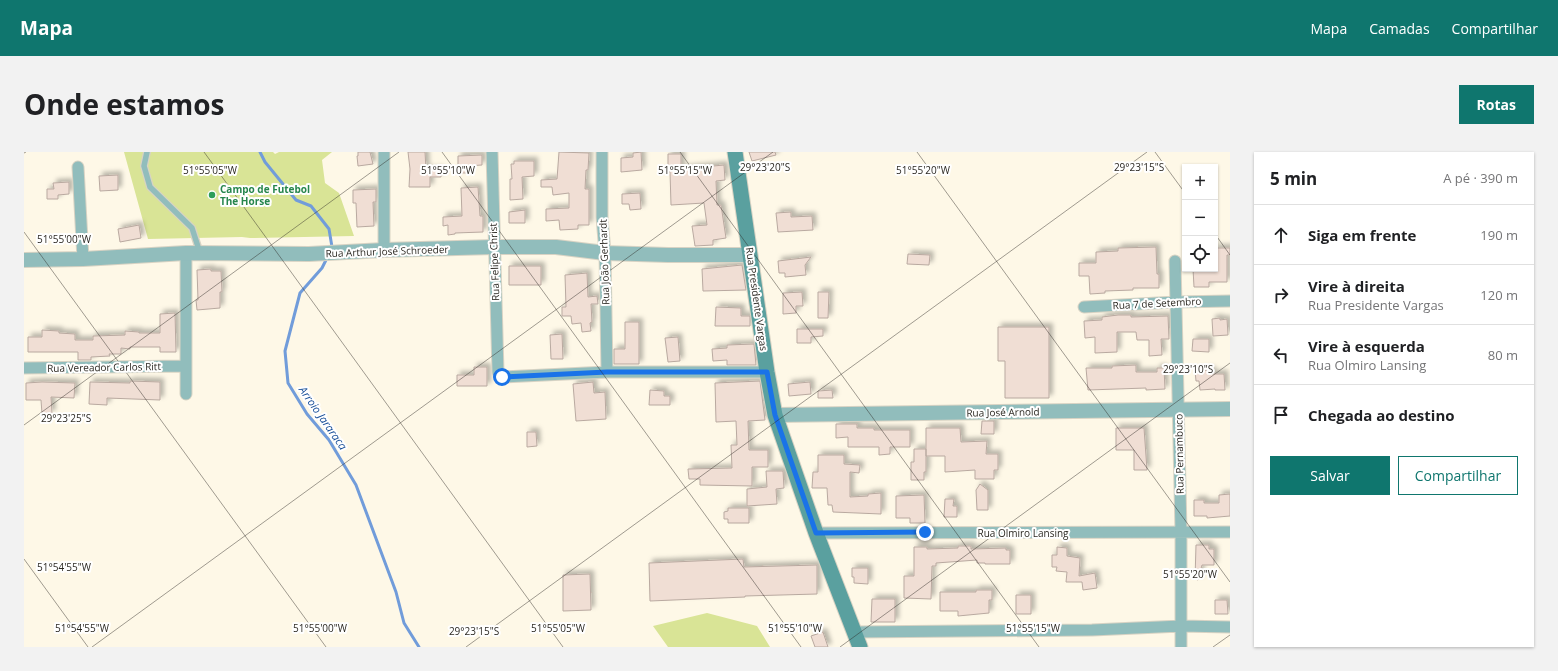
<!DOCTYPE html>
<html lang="pt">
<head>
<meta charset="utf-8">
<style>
  :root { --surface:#fff; --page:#f2f2f2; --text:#202124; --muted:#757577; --line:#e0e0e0; --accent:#0f766e }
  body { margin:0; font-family:"Open Sans",sans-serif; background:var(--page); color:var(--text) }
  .controls { position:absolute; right:12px; top:12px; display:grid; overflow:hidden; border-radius:0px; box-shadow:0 1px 3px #0004 }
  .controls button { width:36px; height:36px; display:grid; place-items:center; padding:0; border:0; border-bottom:1px solid var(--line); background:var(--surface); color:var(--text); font:20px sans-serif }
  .stop { position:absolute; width:12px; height:12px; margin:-9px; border:3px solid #1a73e8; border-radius:50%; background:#fff }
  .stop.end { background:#1a73e8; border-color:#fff; box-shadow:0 1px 4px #0008 }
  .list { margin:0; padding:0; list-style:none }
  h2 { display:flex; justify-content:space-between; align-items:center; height:52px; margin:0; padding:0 16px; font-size:17px }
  h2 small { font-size:13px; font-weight:400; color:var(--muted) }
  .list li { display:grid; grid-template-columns:26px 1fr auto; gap:12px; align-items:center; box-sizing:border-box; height:60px; padding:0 16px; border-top:1px solid var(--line) }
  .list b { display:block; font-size:15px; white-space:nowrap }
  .list p { margin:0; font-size:13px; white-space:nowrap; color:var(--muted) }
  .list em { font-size:13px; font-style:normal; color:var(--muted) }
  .actions { display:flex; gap:8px; padding:12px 16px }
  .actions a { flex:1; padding:9px 0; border:1px solid var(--accent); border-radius:0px; text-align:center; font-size:14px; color:var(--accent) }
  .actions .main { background:var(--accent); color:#fff }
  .icon { flex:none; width:22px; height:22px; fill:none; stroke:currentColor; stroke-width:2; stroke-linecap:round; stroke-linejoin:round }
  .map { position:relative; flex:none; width:1206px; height:495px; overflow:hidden; border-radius:0px }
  header { display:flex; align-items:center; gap:24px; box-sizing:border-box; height:56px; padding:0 20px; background:var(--accent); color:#fff }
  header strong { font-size:19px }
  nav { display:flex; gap:22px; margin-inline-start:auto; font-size:14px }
  .intro { display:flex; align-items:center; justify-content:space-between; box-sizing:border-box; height:96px; padding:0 24px }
  h1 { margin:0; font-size:28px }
  .button { padding:10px 18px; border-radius:0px; background:var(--accent); color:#fff; font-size:14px; font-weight:700 }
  main { display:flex; gap:24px; padding:0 24px }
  aside { flex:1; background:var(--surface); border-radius:0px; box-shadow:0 1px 3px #0004 }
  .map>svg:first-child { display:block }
</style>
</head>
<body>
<header>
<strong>Mapa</strong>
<nav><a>Mapa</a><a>Camadas</a><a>Compartilhar</a></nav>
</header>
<div class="intro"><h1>Onde estamos</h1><a class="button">Rotas</a></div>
<main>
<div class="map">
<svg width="1206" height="495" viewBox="0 0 1206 495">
  <defs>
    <filter id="shadow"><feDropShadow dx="3.5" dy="-3.5" stdDeviation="2" flood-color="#0004"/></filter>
  </defs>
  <rect width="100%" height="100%" fill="#fef8e7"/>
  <path fill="#d9e496" d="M 100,0 L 249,0 L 251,2 L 255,0 L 308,0 L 298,8 L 301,31 L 315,41 L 330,84 L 226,86 L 218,85 L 124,87 Z
    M 683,461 L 733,474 L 746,495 L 644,495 L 629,474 Z"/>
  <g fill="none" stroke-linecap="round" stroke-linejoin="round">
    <path stroke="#719cda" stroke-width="3" d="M 236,0 L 241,10 L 272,48 L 287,54 L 305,77 L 308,95 L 306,97
      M 303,106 L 298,116 L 276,141 L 261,199 L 264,231 L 283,262 L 305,288 L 332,333 L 372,440 L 380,471 L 395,495"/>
  </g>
  <path fill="#f0ded4" stroke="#b9a9a0" filter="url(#shadow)" d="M 334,0 L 346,0 L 349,12 L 334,14 L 333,4 L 334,4 Z
    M 384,0 L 401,0 L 402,18 L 417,18 L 417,25 L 406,25 L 406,35 L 385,35 L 386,17 Z
    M 535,0 L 565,1 L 564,18 L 562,18 L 561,37 L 565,37 L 565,73 L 554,73 L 554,77 L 536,78 L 535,68 L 522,69 L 522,57 L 545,56 L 545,41 L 529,43 L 528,35 L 517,35 L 517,28 L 533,27 Z
    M 617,0 L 618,18 L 597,20 L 597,6 L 609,5 L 609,1 Z
    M 725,0 L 751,0 L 752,3 L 728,9 Z
    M 644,2 L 657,2 L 657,17 L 700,13 L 701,28 L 692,29 L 693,53 L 697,53 L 702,86 L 689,88 L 689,93 L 671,94 L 668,74 L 683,73 L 680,51 L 647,53 L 646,20 L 644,20 Z
    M 458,3 L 458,13 L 443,14 L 443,21 L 434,21 L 434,4 Z
    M 490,9 L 510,9 L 510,24 L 498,25 L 499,47 L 486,48 L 486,27 L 488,27 L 487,12 L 490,12 Z
    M 94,23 L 94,38 L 76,39 L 75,24 Z
    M 45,30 L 45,42 L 34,43 L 34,47 L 23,47 L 23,37 L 30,37 L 29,31 Z
    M 454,35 L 456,64 L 459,64 L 459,80 L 431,81 L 431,82 L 424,83 L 424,73 L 419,74 L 419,65 L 438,64 L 437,36 Z
    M 352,37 L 352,50 L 349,50 L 350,74 L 333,75 L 332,51 L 329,51 L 329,38 Z
    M 616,41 L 617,57 L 606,58 L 605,52 L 598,52 L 598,42 Z
    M 501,58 L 501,71 L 485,71 L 485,60 Z
    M 767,60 L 767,65 L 788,64 L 789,78 L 754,80 L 752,61 Z
    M 115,73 L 117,86 L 96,90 L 94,77 Z
    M 1132,95 L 1133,122 L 1135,122 L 1135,136 L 1109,136 L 1109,138 L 1081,139 L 1081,141 L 1066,142 L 1065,124 L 1055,124 L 1055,111 L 1072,111 L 1072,100 L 1094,99 L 1094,96 Z
    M 1191,96 L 1206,96 L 1206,103 L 1203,103 L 1203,130 L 1185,130 L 1185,135 L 1170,135 L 1169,117 L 1191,117 Z
    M 884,102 L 906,103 L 905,113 L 883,112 Z
    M 787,105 L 781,113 L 782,123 L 761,125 L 761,121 L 755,121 L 754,109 Z
    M 718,113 L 722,138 L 679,139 L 678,117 Z
    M 485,114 L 517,114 L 517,133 L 485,133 Z
    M 187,117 L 187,119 L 197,119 L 198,140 L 196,140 L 196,156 L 173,158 L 172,148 L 174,148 L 173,118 Z
    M 563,121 L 564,145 L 573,144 L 574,152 L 567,152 L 568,170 L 566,171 L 567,179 L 558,180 L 557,171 L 548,172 L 547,164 L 538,164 L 538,155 L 542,155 L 541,123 Z
    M 778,140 L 779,154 L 772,154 L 772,161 L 759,162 L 759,141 Z
    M 794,140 L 805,140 L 804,166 L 794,166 Z
    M 692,155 L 717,156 L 717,164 L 726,164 L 726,174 L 691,174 Z
    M 151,161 L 152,200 L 136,200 L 136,195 L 106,195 L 106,197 L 97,196 L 97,202 L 85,202 L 86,204 L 67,205 L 67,208 L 54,208 L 54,200 L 4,200 L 4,185 L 18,185 L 18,178 L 35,179 L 35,181 L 51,182 L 51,188 L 69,188 L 69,184 L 101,183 L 101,179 L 115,180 L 115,181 L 136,181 L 136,162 Z
    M 1094,163 L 1107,163 L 1107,165 L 1144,164 L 1145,187 L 1137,187 L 1138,203 L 1125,204 L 1125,188 L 1113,188 L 1112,180 L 1093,180 L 1093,200 L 1071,201 L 1071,185 L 1061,186 L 1060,169 L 1078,168 L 1078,165 Z
    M 1196,166 L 1196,168 L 1203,167 L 1204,183 L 1189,184 L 1188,167 Z
    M 601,170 L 615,170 L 615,212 L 590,212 L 590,197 L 601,197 Z
    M 974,175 L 1025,175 L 1025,246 L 981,246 L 981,209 L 974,209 Z
    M 773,177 L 799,177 L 799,184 L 787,185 L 787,191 L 773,191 Z
    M 538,182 L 539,207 L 527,207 L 526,183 Z
    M 654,185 L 656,209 L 644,210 L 641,186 Z
    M 1169,187 L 1185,187 L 1185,200 L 1168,199 Z
    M 730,192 L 732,213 L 703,213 L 703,208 L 689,209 L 688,197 L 703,196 L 703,193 Z
    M 1112,213 L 1112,220 L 1133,220 L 1133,216 L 1140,216 L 1141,237 L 1122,238 L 1122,236 L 1064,238 L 1062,216 L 1088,216 L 1088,214 Z
    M 450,215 L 463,215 L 463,234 L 433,234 L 433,223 L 450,223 Z
    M 1188,218 L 1188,222 L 1200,222 L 1201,238 L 1191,238 L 1191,237 L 1176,238 L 1175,229 L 1172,229 L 1171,219 Z
    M 106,229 L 136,230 L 136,248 L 83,246 L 83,253 L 65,252 L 66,230 L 106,231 Z
    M 736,229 L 741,268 L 724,269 L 725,298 L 744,298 L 744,315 L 728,315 L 728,334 L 676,333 L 676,327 L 665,327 L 664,317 L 708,316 L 707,293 L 713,293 L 712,269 L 692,270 L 691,231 Z
    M 18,230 L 51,231 L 50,246 L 27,245 L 28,261 L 18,262 L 17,248 L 2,248 L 2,231 Z
    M 569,230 L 570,241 L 581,240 L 582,267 L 552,269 L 549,232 Z
    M 786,230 L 787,242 L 765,244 L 764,232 Z
    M 626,238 L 640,239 L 640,244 L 646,244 L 646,253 L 625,253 Z
    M 808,238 L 809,246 L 794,246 L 794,239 Z
    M 958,269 L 970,269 L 970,282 L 957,282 Z
    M 812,272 L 833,272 L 833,276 L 850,276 L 850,278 L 886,278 L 886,295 L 866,295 L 866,302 L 855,303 L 855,295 L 824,295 L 824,285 L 812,286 Z
    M 902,276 L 936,276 L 937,290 L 963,289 L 962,302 L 974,302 L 974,318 L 970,318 L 970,327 L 951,327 L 951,318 L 921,320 L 921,304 L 902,304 Z
    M 1092,276 L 1120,276 L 1123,318 L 1110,318 L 1110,298 L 1092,298 Z
    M 503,280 L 512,280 L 513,294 L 503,295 Z
    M 890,297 L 902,297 L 902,320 L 900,320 L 900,328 L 887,328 L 887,310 L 890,310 Z
    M 794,303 L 820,303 L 820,312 L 836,313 L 835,321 L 826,320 L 826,345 L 844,344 L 844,342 L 857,341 L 857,362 L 809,360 L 808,353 L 804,353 L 803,336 L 788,336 L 789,320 L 794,320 Z
    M 742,319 L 759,319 L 760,336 L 752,337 L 753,352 L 723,354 L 723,337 L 743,335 Z
    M 956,332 L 964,338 L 964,358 L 953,358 L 952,338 Z
    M 1206,342 L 1206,364 L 1183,366 L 1183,364 L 1170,364 L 1170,348 L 1180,348 L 1180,351 L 1195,351 L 1195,343 Z
    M 900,343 L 901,371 L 886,371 L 886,366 L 872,366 L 872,344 Z
    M 921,347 L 930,347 L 929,354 L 933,354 L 933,365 L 920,365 Z
    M 704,356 L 725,356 L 725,371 L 704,371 L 704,367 L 700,367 L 700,360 L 704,359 Z
    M 1172,393 L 1185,393 L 1185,397 L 1190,397 L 1190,413 L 1178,413 L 1174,428 L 1171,427 Z
    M 934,394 L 947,394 L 947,397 L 982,396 L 982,398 L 986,398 L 986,412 L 961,412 L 961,411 L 953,411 L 953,408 L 912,411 L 912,414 L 908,414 L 907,447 L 880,446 L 880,424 L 890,424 L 890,395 L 903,395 L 903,397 L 934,396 Z
    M 1033,395 L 1043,396 L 1043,404 L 1056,406 L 1055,424 L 1071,421 L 1073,436 L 1059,438 L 1058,430 L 1042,430 L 1043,420 L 1032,419 L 1033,415 L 1028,415 L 1028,403 L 1033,403 Z
    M 719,407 L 720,415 L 793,413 L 793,442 L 721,444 L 721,445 L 626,449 L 625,411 Z
    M 828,416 L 844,416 L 844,432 L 830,431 L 830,425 L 828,425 Z
    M 566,422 L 567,458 L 539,459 L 539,423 Z
    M 952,438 L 968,438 L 968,448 L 965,448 L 965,461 L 934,464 L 934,459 L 916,459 L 916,440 L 952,440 Z
    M 992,443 L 1007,443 L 1007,462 L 992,462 Z
    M 848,447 L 871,447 L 871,470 L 847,470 Z
    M 1191,448 L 1203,448 L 1204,462 L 1191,462 Z
    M 799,480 L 804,495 L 791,495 L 787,484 Z"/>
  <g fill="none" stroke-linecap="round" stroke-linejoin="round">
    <defs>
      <path id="service" d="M 123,0 L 120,14 L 126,35 L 168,76 L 176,101"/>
      <path id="minor" d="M 468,0 L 474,220 L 478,225 L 583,220 L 743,220
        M 578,0 L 578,65 L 581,101 L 583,220
        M 54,15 L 59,107
        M 360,98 L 360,0
        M 1151,109 L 1157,380 L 1157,495
        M 1060,155 L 1152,150 L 1206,149
        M 0,216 L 161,214
        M 162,242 L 162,101
        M 792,381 L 1206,380
        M 830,480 L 1068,478 L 1157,474 L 1206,475"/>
      <path id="tertiary" d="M 0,108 L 59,107 L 162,101 L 285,102 L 360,98 L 470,95 L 532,95 L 581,101 L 644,103 L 726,103
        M 751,263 L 1206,257"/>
      <path id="secondary" d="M 711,0 L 743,220 L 751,263 L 792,381 L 836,495"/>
    </defs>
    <use href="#service" stroke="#d8d3c4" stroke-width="8"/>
    <use href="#minor" stroke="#d8d3c4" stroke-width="13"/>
    <use href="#tertiary" stroke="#d8d3c4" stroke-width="16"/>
    <use href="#secondary" stroke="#d8d3c4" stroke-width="17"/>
    <use href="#service" stroke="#91bdbc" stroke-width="5.5"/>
    <use href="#minor" stroke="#91bdbc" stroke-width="11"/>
    <use href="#tertiary" stroke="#91bdbc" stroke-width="14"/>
    <use href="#secondary" stroke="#5aa09f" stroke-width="15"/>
  </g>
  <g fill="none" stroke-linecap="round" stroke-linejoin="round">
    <path stroke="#1a73e8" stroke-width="5" d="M 478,225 L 583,220 L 743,220 L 751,263 L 792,381 L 901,380"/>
  </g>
  <path fill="none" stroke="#2c2923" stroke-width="1" stroke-opacity="0.45" d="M 180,0 L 539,495M 418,0 L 777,495M 656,0 L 1015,495M 893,0 L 1206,430M 1131,0 L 1161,41M 0,1 L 2,0M 0,80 L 302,495M 1191,82 L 1206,103M 0,273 L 375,0M 0,407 L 64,495M 68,495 L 749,0M 442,495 L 1123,0M 816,495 L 1206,211M 1189,495 L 1206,483"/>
  <circle fill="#2e9e5b" stroke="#fff" stroke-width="1.5" cx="188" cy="43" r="4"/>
  <g text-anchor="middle" stroke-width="4" stroke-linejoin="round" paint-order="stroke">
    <g font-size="10" font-weight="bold" fill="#27864d" stroke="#fff" text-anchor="start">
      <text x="196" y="41">Campo de Futebol<tspan x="196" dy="12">The Horse</tspan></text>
    </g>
    <g font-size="10" fill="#2c2923" stroke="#fff">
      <text transform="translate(363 99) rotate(-2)" y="4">Rua Arthur José Schroeder</text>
      <text transform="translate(470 110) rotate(-92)" y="4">Rua Felipe Christ</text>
      <text transform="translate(580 110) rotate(-92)" y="4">Rua João Gerhardt</text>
      <text transform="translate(733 147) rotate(82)" y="4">Rua Presidente Vargas</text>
      <text transform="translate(1133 151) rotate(-3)" y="4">Rua 7 de Setembro</text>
      <text transform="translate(80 215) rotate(-1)" y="4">Rua Vereador Carlos Ritt</text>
      <text transform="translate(979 260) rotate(-1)" y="4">Rua José Arnold</text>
      <text transform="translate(1155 302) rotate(-91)" y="4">Rua Pernambuco</text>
      <text x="999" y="385">Rua Olmiro Lansing</text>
    </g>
    <g font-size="11" font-style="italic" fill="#164d97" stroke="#fff">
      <text transform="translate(299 266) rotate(55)" y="4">Arroio Jararaca</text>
    </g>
  </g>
  <g font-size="10" text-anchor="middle" fill="#2c2923" stroke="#fff" stroke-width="4" stroke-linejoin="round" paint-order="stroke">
    <text x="741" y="19">29°23'20"S</text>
    <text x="1115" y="19">29°23'15"S</text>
    <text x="186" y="22">51°55'05"W</text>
    <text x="424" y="22">51°55'10"W</text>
    <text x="661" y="22">51°55'15"W</text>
    <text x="899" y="22">51°55'20"W</text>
    <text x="40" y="91">51°55'00"W</text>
    <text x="1164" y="221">29°23'10"S</text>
    <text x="42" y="270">29°23'25"S</text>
    <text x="40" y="419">51°54'55"W</text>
    <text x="1166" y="426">51°55'20"W</text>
    <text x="58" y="480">51°54'55"W</text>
    <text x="296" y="480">51°55'00"W</text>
    <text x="534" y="480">51°55'05"W</text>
    <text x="771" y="480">51°55'10"W</text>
    <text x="1009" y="480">51°55'15"W</text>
    <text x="450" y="483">29°23'15"S</text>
  </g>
</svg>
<div class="controls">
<button>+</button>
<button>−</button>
<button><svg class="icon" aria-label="locate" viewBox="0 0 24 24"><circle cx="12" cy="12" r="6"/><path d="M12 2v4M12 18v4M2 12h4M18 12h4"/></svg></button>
</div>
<div class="stop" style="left:478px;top:225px"></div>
<div class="stop end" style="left:901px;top:380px"></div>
</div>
<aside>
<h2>5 min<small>A pé · 390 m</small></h2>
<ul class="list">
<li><svg class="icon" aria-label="ahead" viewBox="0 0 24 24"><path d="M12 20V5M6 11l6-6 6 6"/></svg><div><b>Siga em frente</b></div><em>190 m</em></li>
<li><svg class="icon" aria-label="right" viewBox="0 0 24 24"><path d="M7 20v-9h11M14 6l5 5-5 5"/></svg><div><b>Vire à direita</b><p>Rua Presidente Vargas</p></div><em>120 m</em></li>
<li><svg class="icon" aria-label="left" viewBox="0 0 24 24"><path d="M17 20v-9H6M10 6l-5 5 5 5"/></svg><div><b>Vire à esquerda</b><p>Rua Olmiro Lansing</p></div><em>80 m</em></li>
<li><svg class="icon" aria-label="arrive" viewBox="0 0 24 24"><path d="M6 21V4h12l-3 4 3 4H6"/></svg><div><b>Chegada ao destino</b></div></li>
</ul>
<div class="actions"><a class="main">Salvar</a><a>Compartilhar</a></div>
</aside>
</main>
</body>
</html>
